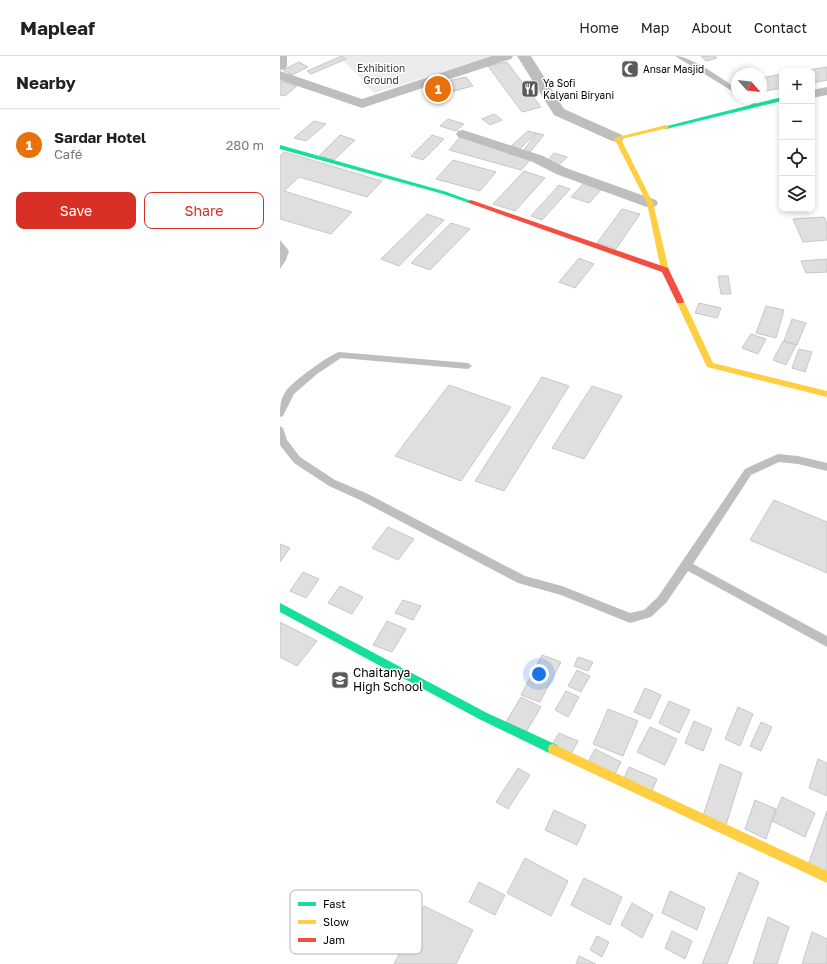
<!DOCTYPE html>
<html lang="en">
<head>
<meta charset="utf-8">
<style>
  :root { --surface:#fff; --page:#f2f2f2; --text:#222; --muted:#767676; --line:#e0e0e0; --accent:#d93025 }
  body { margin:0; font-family:"Golos Text",sans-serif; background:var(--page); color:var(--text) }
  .controls { position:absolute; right:12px; top:12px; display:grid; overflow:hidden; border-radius:8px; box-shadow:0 2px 6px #0003 }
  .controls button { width:36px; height:36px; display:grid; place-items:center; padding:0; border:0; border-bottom:1px solid var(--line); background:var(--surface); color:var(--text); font:20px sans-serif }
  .compass { position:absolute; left:451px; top:12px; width:36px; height:36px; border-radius:50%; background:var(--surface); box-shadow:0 2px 6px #0003; rotate:117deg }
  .you { position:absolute; left:259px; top:618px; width:14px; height:14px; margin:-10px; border:3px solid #fff; border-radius:50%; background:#1a73e8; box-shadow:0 0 0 6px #1a73e833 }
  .badge { display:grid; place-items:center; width:26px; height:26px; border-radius:50%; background:var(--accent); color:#fff; font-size:13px; font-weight:700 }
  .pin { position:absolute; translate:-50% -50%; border:2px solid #fff; box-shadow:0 1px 4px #0006 }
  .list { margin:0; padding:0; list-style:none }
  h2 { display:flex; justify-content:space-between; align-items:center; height:52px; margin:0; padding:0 16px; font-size:17px }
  h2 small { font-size:13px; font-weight:400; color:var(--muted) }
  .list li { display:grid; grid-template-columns:26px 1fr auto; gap:12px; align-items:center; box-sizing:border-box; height:72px; padding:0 16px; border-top:1px solid var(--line) }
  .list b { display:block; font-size:15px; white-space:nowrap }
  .list p { margin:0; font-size:13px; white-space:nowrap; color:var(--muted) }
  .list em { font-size:13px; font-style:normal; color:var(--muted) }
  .actions { display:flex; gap:8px; padding:12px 16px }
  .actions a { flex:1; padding:9px 0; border:1px solid var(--accent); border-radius:8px; text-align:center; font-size:14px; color:var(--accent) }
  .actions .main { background:var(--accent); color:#fff }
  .icon { flex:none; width:22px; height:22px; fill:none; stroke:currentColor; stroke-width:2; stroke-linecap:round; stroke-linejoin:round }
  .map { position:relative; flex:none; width:547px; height:908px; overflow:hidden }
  header { display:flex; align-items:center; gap:24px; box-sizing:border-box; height:56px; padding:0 20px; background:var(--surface); border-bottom:1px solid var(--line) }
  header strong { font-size:19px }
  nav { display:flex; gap:22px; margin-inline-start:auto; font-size:14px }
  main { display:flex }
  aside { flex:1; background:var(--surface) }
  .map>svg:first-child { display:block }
</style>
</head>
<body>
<header>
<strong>Mapleaf</strong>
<nav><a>Home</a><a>Map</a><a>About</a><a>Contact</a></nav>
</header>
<main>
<aside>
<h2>Nearby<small></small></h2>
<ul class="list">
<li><span class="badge" style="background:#e8710a">1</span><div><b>Sardar Hotel</b><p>Café</p></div><em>280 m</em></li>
</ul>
<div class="actions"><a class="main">Save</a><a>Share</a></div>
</aside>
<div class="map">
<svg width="547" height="908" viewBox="0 0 547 908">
  <rect width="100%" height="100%" fill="#fff"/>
  <path fill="#ececec" d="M 58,0 L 216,0 L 94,37 L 80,21 Z"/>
  <path fill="#bfbfbf" d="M 0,184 L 9,195 L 6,204 L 0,213 Z"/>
  <path fill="#dfdfdf" stroke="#c7c7c7" d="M 62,0 L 66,3 L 31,18 L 27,15 Z
    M 421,0 L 435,0 L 437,2 L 426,5 Z
    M 19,6 L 28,11 L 12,19 L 3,14 Z
    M 227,6 L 261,51 L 242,56 L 208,10 Z
    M 547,11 L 547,24 L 532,27 L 532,15 L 522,15 Z
    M 502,18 L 502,32 L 481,36 L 481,22 Z
    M 186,21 L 193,30 L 166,37 L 159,27 Z
    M 0,25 L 17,30 L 5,40 L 0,39 Z
    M 214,58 L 222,64 L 210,69 L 202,63 Z
    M 168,63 L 184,68 L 176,75 L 160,70 Z
    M 34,65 L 46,68 L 26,85 L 14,82 Z
    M 248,75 L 256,77 L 240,93 L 231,90 Z
    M 257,77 L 264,79 L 250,96 L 243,95 Z
    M 60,79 L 75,84 L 54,104 L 39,100 Z
    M 152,79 L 164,83 L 143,104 L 131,100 Z
    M 180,81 L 252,102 L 241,114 L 169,94 Z
    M 4,96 L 102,125 L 87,141 L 19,121 L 4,135 L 72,156 L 51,178 L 0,163 L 0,100 Z
    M 274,97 L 287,101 L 279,109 L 267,105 Z
    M 173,104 L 216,116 L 200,135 L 156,123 Z
    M 244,115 L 265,122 L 235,155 L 213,148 Z
    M 304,127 L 322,133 L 309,147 L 291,141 Z
    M 279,129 L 290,133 L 262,164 L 251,160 Z
    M 342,153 L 360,158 L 336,193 L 317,187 Z
    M 147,158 L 164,164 L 119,210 L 101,203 Z
    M 544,161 L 547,168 L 547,184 L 523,186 L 513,163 Z
    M 171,167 L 190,173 L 150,214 L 131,207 Z
    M 299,202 L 314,208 L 295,232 L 279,226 Z
    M 547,203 L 547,216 L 526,217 L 521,205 Z
    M 438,220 L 448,220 L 451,238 L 441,238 Z
    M 419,247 L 441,252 L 437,262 L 415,257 Z
    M 486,250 L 504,254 L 496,282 L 476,277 Z
    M 512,263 L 526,267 L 517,289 L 504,285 Z
    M 471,278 L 486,283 L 478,298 L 462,292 Z
    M 503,285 L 516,289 L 506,309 L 493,304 Z
    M 519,293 L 532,296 L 525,316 L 512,312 Z
    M 262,321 L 289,330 L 224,435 L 195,425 Z
    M 169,329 L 231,351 L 181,425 L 115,400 Z
    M 312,330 L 342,340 L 304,403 L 272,392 Z
    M 494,444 L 547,466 L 547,517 L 470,484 Z
    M 108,471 L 134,483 L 118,504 L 92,492 Z
    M 0,488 L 10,492 L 0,506 Z
    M 23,516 L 39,523 L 26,542 L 10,535 Z
    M 60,530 L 83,541 L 72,558 L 48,547 Z
    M 123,544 L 141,550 L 133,564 L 115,557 Z
    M 107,565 L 126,573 L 112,596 L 93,589 Z
    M 0,566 L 37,585 L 17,610 L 0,601 Z
    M 262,599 L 281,606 L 260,646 L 241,639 Z
    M 298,601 L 313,606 L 308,615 L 294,610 Z
    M 297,614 L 310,620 L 301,636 L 288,630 Z
    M 365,632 L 381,639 L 370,663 L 354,656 Z
    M 286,635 L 299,641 L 288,661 L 275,654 Z
    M 241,641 L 261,651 L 246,676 L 226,666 Z
    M 389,645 L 410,654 L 399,677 L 379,667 Z
    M 458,651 L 473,658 L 460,690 L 445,683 Z
    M 328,653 L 358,665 L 343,700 L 313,688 Z
    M 414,665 L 432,673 L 423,695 L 405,687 Z
    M 481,666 L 492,671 L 481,695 L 470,690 Z
    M 370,671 L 397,683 L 385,709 L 357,696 Z
    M 279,677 L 298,685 L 291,698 L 272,689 Z
    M 315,693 L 341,706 L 334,720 L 308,706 Z
    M 538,703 L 547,707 L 547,740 L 529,732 Z
    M 440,708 L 462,717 L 446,769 L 423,760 Z
    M 349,711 L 377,723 L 372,735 L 344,722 Z
    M 238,712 L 250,719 L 228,753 L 216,746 Z
    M 502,741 L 535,757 L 525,781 L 492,765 Z
    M 475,744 L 496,753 L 486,783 L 465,773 Z
    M 274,754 L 306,769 L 297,789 L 265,774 Z
    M 547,755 L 547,818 L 528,809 Z
    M 245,802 L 288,825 L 271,860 L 227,837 Z
    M 459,816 L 479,826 L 447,908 L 422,908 Z
    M 304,822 L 342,841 L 330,869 L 291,849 Z
    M 199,826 L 225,839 L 215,859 L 189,846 Z
    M 390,835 L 425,852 L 417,874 L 382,857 Z
    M 352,847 L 373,859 L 362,882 L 341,869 Z
    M 144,850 L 193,874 L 176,908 L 114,908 Z
    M 488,861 L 509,871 L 497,908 L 473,908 Z
    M 392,875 L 412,885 L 405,903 L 385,892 Z
    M 532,876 L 547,883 L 547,908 L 522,908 Z
    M 317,880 L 329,886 L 322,901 L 310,894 Z
    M 299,900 L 316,908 L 296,908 Z"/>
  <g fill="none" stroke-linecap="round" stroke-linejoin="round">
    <path fill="#bebebe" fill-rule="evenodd" d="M 395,0 C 411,0 443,23 457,33 L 457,38 Z
      M 462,42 L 469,42 L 478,49 L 473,50 Z
      M 59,296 L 188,307 L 192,310 L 188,313 L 61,302 L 37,318 L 14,338 L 3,360 L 0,361 C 0,352 0,343 6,335 C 12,326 49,299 59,296 Z
      M 0,370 L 3,372 L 7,384 L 20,401 L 55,424 L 88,438 L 245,520 L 282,530 L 350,557 L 364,554 L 378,541 L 465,413 L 498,398 L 518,400 L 547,407 L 547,415 L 518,408 L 499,406 L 471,419 L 413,508 L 547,580 L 547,591 L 408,515 L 386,547 L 371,561 L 350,567 L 281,539 L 238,527 L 80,444 L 49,430 L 14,407 L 0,389 Z"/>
    <path fill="#bebebe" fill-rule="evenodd" d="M 0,0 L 7,0 L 7,10 L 5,13 L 0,14 Z
      M 212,0 L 233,0 L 231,3 L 82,52 L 0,24 L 0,15 L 82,43 Z
      M 237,0 L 251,0 L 284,53 L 342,79 L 344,82 L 342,85 L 337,86 L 332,85 L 274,59 Z
      M 547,31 L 547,39 L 532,42 L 532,34 Z
      M 183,74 L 263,100 L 286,112 L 376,144 L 378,147 L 376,150 L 370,152 L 364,150 L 276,118 L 253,106 L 178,81 L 176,78 L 178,75 Z"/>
    <path fill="#16e098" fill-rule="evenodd" d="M 502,41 L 502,45 L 386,73 L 383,71 Z
      M 0,89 L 167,136 L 194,146 L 193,147 L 189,147 L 163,138 L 0,93 Z
      M 0,547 L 207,657 L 277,689 L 278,693 L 277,697 L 273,698 L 269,697 L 199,663 L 0,556 Z"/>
    <path fill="#ffcf43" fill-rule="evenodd" d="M 386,69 L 389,71 L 388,72 L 341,83 L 373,147 L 389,214 L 385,216 L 381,214 L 367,147 L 334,82 Z
      M 400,242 L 404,245 L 433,307 L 547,335 L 547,341 L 427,311 L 396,245 Z
      M 273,688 L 547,815 L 547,827 L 269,697 L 268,693 L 269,689 Z"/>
    <path fill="#f24e42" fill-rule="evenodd" d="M 191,144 L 388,212 L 404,245 L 403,247 L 397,247 L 382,216 L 189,147 L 188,146 Z"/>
  </g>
  <defs>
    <symbol id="mosque-square" viewBox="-11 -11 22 22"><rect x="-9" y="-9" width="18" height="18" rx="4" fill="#595959" stroke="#fff"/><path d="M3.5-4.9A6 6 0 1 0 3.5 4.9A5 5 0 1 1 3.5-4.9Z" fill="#fff"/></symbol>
    <symbol id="restaurant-square" viewBox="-11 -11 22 22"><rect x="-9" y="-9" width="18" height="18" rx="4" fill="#595959" stroke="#fff"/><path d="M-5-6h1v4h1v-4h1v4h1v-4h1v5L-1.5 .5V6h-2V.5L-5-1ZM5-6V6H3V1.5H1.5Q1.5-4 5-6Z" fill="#fff"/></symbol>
    <symbol id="school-square" viewBox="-11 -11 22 22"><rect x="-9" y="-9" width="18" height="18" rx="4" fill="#595959" stroke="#fff"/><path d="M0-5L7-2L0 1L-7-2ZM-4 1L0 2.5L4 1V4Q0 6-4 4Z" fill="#fff"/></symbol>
  </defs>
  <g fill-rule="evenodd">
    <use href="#mosque-square" x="340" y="3" width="20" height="20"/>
    <use href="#restaurant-square" x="240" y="23" width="20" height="20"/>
    <use href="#school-square" x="50" y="614" width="20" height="20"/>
  </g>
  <g text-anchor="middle" stroke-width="3" stroke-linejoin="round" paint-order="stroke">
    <g font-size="10" fill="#333" stroke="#fff">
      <text x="101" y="16">Exhibition<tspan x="101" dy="12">Ground</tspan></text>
    </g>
    <g font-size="10" fill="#000" stroke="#fff" text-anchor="start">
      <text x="363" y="17">Ansar Masjid</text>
      <text x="263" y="31">Ya Sofi<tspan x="263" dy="12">Kalyani Biryani</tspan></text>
    </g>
    <g font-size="12" fill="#000" stroke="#fff" text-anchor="start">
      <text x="73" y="621">Chaitanya<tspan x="73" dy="14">High School</tspan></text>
    </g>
  </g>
  <rect x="10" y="834" width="132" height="64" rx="6" fill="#fff" stroke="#b2b2b2" stroke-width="1"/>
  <rect x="18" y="846" width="18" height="4" fill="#16e098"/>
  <rect x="18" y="864" width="18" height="4" fill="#ffcf43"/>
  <rect x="18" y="882" width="18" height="4" fill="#f24e42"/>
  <g font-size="11" fill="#000">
    <text x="43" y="852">Fast</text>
    <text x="43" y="870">Slow</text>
    <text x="43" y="888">Jam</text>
  </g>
</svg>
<div class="controls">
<button>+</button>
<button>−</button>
<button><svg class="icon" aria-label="locate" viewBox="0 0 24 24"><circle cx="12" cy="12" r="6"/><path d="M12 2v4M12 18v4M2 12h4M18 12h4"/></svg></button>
<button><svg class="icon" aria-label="layers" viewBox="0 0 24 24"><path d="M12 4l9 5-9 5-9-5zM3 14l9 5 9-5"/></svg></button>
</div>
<svg class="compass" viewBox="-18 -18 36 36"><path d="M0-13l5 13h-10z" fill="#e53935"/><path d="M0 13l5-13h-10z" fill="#767676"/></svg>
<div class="you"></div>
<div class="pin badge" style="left:158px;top:33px;background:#e8710a">1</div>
</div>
</main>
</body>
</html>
